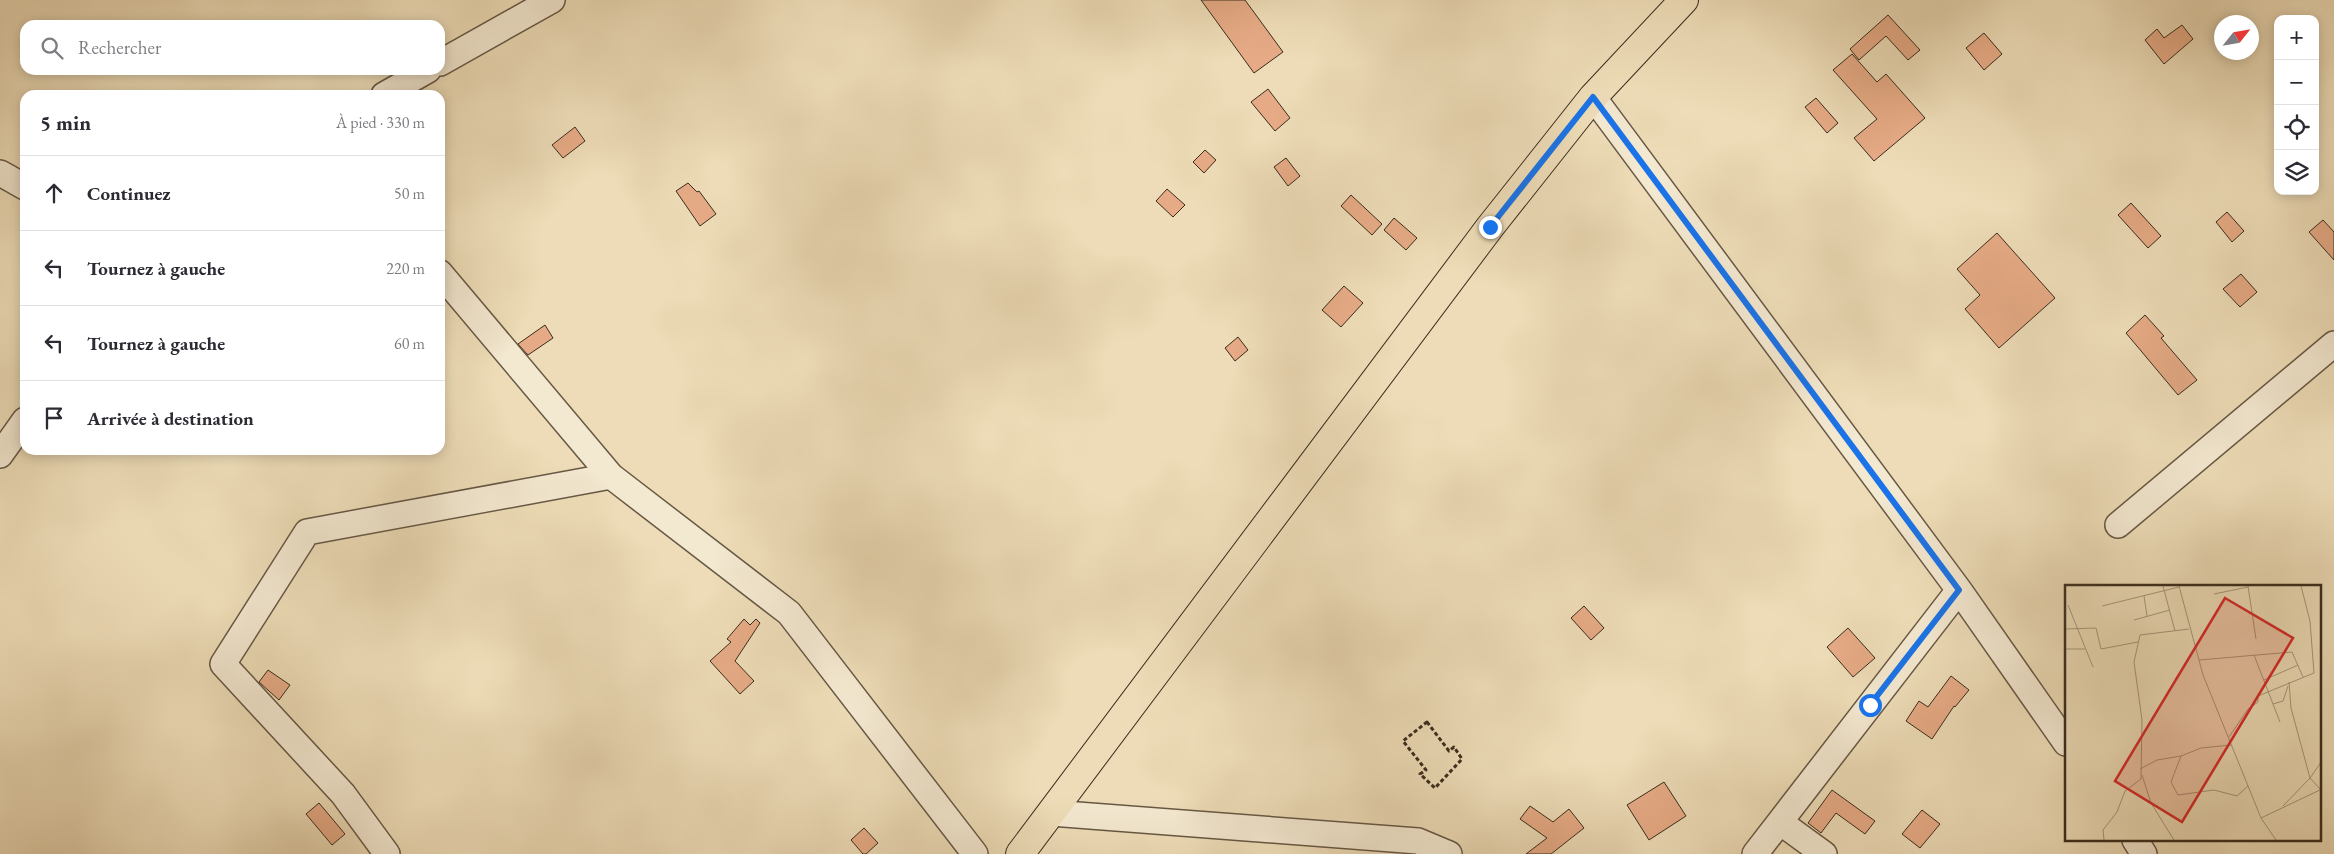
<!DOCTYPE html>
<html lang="fr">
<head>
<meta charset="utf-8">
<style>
  :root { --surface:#fff; --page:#f2f2f3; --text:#2b2b33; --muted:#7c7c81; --line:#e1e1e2 }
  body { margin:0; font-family:"EB Garamond",serif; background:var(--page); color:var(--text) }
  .controls { position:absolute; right:15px; top:15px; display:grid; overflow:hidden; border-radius:10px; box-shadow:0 2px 12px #0003 }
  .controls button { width:45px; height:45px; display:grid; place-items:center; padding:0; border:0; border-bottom:1px solid var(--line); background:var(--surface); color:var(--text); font:25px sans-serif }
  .compass { position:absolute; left:2214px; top:15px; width:45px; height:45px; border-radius:50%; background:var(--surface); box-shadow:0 2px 12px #0003; rotate:59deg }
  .stop { position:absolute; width:15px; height:15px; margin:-11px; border:4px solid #1a73e8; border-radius:50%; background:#fff }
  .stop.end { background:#1a73e8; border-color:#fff; box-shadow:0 1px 5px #0008 }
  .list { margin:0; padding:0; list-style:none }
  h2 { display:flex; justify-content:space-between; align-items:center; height:65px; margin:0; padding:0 20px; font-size:21px }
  h2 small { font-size:16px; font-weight:400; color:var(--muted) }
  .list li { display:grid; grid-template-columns:32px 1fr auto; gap:15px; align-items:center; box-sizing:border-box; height:75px; padding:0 20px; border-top:1px solid var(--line) }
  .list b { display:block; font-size:19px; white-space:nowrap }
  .list em { font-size:16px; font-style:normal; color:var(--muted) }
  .icon { flex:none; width:28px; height:28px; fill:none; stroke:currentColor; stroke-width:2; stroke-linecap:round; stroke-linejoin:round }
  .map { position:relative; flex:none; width:2334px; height:854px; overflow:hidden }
  .search { position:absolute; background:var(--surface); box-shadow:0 2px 12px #0003; left:20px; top:20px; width:425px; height:55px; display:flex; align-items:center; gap:12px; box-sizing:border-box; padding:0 18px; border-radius:15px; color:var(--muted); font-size:19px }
  .panel { position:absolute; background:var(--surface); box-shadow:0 2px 12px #0003; left:20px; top:90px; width:425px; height:365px; border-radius:15px }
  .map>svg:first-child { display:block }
</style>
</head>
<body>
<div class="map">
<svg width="2334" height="854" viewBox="0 0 2334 854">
  <rect width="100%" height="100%" fill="#eddcb7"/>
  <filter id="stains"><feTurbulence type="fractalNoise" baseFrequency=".004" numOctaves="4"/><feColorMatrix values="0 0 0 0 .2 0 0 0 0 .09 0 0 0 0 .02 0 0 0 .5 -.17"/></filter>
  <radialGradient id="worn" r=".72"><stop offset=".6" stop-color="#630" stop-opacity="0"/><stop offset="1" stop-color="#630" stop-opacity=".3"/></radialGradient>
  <path fill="#e6ab86" stroke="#3a2c1d" d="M 1201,0 L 1245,0 L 1283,52 L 1254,73 Z
    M 1888,15 L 1920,50 L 1908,60 L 1886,36 L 1859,60 L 1850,49 Z
    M 2182,25 L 2193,39 L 2164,64 L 2145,40 L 2157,29 L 2164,38 Z
    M 1984,33 L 2002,54 L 1984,70 L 1966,48 Z
    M 1852,54 L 1877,82 L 1886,74 L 1925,118 L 1874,161 L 1854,138 L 1877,119 L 1833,70 Z
    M 1268,89 L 1290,118 L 1275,131 L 1251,102 Z
    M 1816,98 L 1838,123 L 1827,133 L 1805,107 Z
    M 575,127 L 585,141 L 563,158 L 552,145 Z
    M 1205,150 L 1216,160 L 1204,173 L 1193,162 Z
    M 1286,158 L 1300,176 L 1288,186 L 1274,167 Z
    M 688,183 L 697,192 L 699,191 L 716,214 L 700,226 L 676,191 Z
    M 1167,189 L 1185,205 L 1173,217 L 1156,201 Z
    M 1351,195 L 1382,224 L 1372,235 L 1341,206 Z
    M 2131,203 L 2161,236 L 2148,248 L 2118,215 Z
    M 2227,212 L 2244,231 L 2232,242 L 2216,222 Z
    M 1394,218 L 1417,238 L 1406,250 L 1384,230 Z
    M 2323,220 L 2334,232 L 2334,260 L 2309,232 Z
    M 1997,233 L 2055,298 L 1999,348 L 1965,309 L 1980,295 L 1957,269 Z
    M 2241,274 L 2257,292 L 2240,307 L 2223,289 Z
    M 1344,286 L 1363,303 L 1341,327 L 1322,310 Z
    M 2145,315 L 2164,336 L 2161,338 L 2197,380 L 2178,395 L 2126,333 Z
    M 545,325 L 553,338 L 528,355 L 518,344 Z
    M 1238,337 L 1248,350 L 1235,361 L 1225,348 Z
    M 1584,606 L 1604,628 L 1591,640 L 1571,618 Z
    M 744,619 L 750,625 L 756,619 L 760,623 L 735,661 L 754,681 L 740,694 L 710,661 L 731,642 L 727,639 Z
    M 1848,628 L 1875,658 L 1853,677 L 1827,647 Z
    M 268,670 L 290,685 L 279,700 L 259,682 Z
    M 1951,676 L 1969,690 L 1955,707 L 1954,706 L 1932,739 L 1906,721 L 1919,701 L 1928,707 Z
    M 1664,782 L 1686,816 L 1649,840 L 1627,805 Z
    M 1832,790 L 1875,821 L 1865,834 L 1836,813 L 1821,833 L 1808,823 Z
    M 319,803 L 345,834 L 332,845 L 306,814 Z
    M 1530,806 L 1553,822 L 1569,809 L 1584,828 L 1551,854 L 1526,854 L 1547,838 L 1520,819 Z
    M 1922,810 L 1940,824 L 1920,848 L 1902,834 Z
    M 864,828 L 878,843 L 866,854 L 863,854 L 851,840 Z"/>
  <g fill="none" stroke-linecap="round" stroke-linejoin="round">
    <defs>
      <path id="minor" d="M 440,63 L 552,0
        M 384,95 L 428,70
        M 1593,97 L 1959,590 L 2066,743
        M 0,173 L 25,187
        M 440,273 L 611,476
        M 0,455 L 25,420
        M 2118,525 L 2334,344
        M 1051,813 L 1418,841 L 1449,854
        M 1780,822 L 1824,854
        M 2135,840 L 2144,854
        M 387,854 L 343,794 L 223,664 L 307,532 L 611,476 L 789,613 L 975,854
        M 1755,854 L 1959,590"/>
      <path id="major" d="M 1020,854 L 1490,227 L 1593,97 L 1684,0"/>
    </defs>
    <use href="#minor" stroke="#675844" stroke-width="28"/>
    <use href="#major" stroke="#3a2c1d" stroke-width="30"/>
    <path stroke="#3a2c1d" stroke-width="3" stroke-dasharray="4 2.5" stroke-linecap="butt" d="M 1427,722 L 1449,751 L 1454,747 L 1462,759 L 1435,788 L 1420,774 L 1426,770 L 1403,741 Z"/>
    <use href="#minor" stroke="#f3e8d0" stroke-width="25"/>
    <use href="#major" stroke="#eddcb7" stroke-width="28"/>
  </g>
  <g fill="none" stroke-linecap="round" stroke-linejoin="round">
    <path stroke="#1a73e8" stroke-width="6" d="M 1490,227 L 1593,97 L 1959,590 L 1870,705"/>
  </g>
  <g transform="translate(2065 585)">
    <rect width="256" height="256" fill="#eddcb7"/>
    <path fill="none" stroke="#a59679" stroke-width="1" d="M 98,1 L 110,46M 114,1 L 138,90 L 196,233 L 211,255M 183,1 L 191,54M 149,9 L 183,2M 79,11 L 82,31M 3,20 L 28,82M 37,21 L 114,2M 69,35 L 105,25M 0,44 L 31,43 L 36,64 L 73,57M 0,64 L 20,64M 189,70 L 215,137M 134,75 L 227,67 L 238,92M 199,95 L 233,80M 224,97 L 226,123 L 245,193 L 257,176M 208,119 L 218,116 L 223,101M 164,152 L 183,124 L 193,117 L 193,111 L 249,88 L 245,36 L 236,1M 166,160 L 136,163 L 116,171 L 106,197 L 113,210 L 149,205 L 172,211 L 183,201M 75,184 L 92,175 L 116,171M 77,190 L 86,218 L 109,255M 218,221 L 245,193 L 256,205M 196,233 L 257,204M 39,255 L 38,245 L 52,227 L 60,206 L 76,194 L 77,135 L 69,77 L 75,50 L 124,44"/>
    <path fill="#d62828" fill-opacity="0.15" stroke="#d62828" stroke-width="2.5" d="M 160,13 L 228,53 L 117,237 L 50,196 Z"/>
    <rect width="256" height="256" fill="none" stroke="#3a2c1d" stroke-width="2.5"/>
  </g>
  <rect width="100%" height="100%" filter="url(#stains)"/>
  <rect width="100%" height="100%" fill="url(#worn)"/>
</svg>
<div class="controls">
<button>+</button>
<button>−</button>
<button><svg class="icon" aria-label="locate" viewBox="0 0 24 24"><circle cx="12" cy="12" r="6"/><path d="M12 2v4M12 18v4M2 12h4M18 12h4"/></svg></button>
<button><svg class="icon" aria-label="layers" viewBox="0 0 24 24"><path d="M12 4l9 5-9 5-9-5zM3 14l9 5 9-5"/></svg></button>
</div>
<svg class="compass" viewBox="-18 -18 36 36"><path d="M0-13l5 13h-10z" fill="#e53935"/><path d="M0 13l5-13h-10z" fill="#7c7c81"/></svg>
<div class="stop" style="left:1870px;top:705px"></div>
<div class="stop end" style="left:1490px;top:227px"></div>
<div class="search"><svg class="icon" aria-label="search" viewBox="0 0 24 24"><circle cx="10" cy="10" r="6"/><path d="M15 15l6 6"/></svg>Rechercher</div>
<section class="panel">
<h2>5 min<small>À pied · 330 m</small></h2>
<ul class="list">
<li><svg class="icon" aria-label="ahead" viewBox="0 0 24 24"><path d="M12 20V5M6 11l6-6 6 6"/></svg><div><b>Continuez</b></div><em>50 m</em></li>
<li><svg class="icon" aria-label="left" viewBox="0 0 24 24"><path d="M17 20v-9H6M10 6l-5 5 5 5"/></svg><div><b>Tournez à gauche</b></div><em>220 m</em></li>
<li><svg class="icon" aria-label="left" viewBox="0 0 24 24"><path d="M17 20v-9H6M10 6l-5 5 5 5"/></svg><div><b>Tournez à gauche</b></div><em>60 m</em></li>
<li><svg class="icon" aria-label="arrive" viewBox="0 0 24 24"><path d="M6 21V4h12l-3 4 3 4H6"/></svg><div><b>Arrivée à destination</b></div></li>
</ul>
</section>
</div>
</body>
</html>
